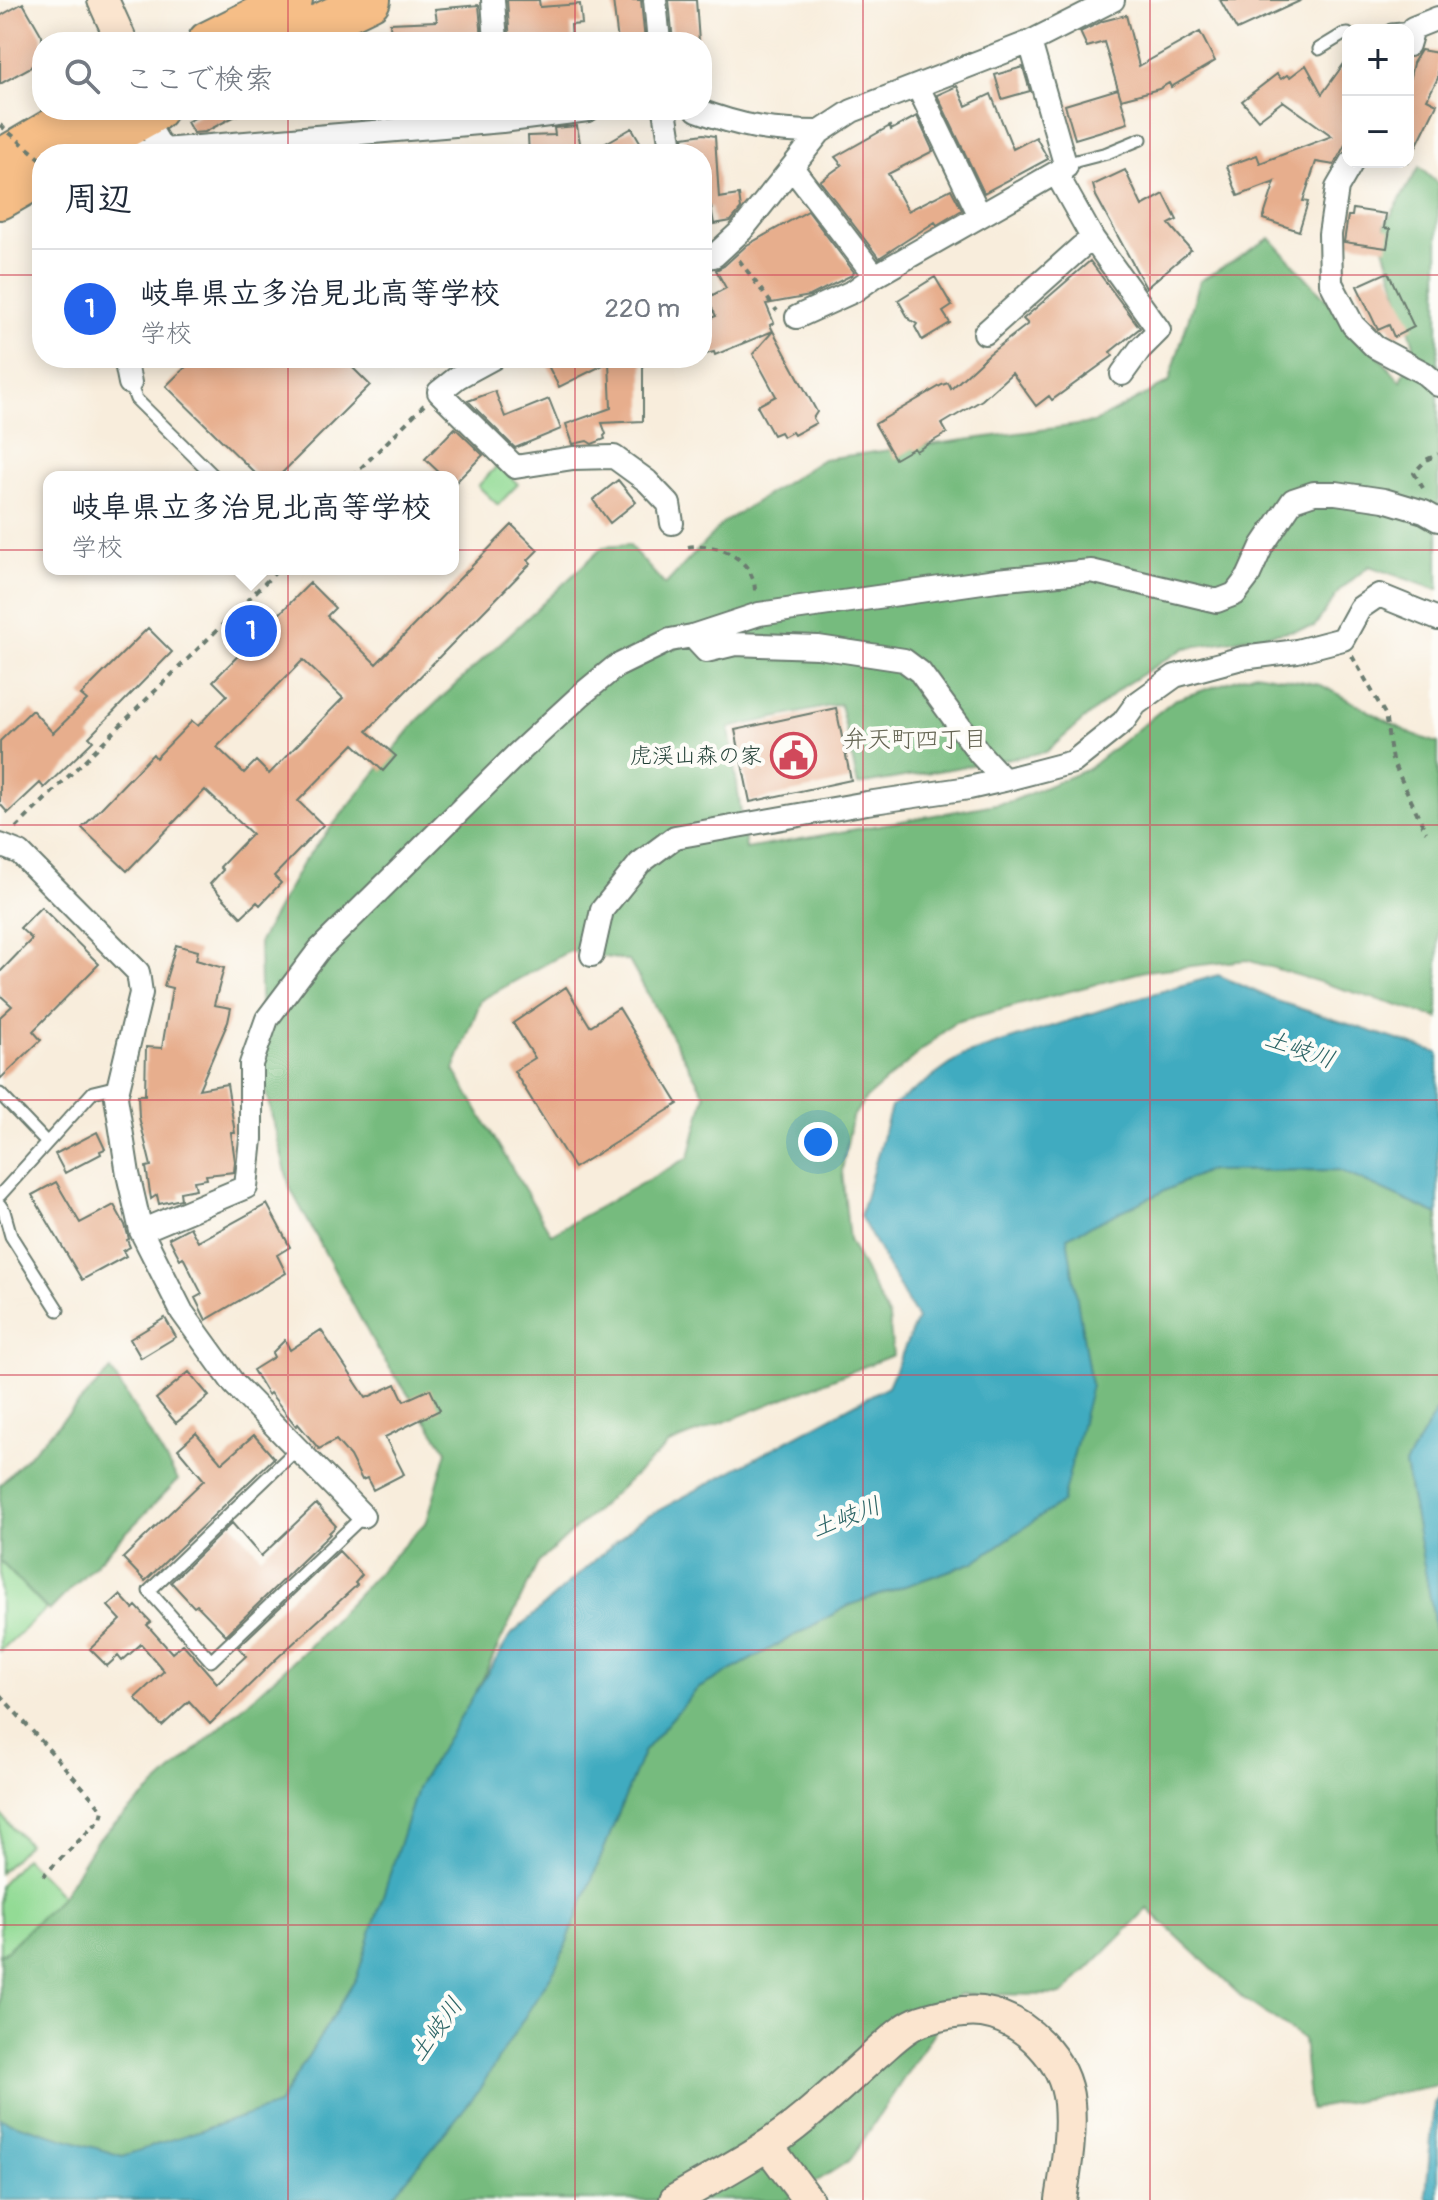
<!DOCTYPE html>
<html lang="ja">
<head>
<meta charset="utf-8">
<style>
  :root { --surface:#fff; --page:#f6f6f7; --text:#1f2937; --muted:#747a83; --line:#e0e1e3; --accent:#2563eb }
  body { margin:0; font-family:Pangolin,"Klee One",sans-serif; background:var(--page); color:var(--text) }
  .controls { position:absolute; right:24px; top:24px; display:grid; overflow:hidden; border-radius:16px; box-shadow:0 4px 20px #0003 }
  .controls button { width:72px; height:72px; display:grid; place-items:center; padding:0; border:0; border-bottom:2px solid var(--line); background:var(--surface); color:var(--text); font:40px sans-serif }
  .you { position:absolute; left:818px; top:1142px; width:28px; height:28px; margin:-20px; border:6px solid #fff; border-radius:50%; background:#1a73e8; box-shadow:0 0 0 12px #1a73e833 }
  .badge { display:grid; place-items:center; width:52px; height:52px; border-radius:50%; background:var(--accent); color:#fff; font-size:26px; font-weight:700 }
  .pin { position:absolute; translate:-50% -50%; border:4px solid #fff; box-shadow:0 2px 8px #0006 }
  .popup { position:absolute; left:43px; top:471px; width:416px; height:104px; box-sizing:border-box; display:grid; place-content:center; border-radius:16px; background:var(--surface); filter:drop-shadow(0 2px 6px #0005); font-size:26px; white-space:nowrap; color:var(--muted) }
  .popup b { font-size:30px; color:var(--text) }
  .popup::after { content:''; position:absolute; left:50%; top:100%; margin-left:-16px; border:16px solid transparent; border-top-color:var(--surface) }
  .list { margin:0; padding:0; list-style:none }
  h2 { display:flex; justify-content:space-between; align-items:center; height:104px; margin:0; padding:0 32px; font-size:34px }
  h2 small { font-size:26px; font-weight:400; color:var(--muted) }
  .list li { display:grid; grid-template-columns:52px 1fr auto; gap:24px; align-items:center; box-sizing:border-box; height:120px; padding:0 32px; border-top:2px solid var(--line) }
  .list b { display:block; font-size:30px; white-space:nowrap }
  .list p { margin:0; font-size:26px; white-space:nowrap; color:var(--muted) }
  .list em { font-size:26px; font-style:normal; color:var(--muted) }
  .icon { flex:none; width:44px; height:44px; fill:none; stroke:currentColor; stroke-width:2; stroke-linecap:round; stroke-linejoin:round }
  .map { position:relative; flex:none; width:1438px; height:2200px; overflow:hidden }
  .search { position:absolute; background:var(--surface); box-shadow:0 4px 20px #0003; left:32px; top:32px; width:680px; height:88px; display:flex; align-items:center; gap:20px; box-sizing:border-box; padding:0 28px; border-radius:32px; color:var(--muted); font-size:30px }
  .panel { position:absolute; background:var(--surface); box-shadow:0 4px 20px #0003; left:32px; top:144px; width:680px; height:224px; border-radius:32px }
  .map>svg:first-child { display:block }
</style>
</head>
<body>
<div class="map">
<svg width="1438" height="2200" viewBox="0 0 1438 2200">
  <rect width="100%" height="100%" fill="#fdfcf7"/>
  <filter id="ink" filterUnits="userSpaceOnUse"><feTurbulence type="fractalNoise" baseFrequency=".0125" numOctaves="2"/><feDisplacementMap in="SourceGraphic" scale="16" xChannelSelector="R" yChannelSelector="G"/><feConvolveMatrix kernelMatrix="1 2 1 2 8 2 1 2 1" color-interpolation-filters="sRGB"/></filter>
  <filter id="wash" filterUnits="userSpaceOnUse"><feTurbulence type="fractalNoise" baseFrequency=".006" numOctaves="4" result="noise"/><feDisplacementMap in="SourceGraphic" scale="32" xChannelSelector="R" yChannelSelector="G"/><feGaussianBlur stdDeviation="1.8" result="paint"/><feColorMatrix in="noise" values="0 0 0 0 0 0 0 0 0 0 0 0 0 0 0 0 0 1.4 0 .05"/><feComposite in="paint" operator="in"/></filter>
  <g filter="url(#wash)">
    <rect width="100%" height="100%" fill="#f8eddc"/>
    <path fill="#93db95" stroke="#598c64" stroke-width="2" d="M 498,465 L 518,484 L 498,505 L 478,486 Z
      M 0,1561 L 46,1609 L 0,1651 Z
      M 0,1814 L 28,1844 L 0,1873 Z
      M 25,1858 L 62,1896 L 16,1945 L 0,1954 L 0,1885 Z"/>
    <path fill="#76bb7e" stroke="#4a7c59" stroke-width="2" fill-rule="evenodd" d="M 1419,167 L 1438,184 L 1438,590 L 1369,566 L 1340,590 L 1314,627 L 1185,648 L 1123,686 L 1046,752 L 858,785 L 840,704 L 729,728 L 746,849 L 1012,801 L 1088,769 L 1174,700 L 1255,673 L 1321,685 L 1413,735 L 1438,743 L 1438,1018 L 1247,960 L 1145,971 L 955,1022 L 865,1099 L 852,1118 L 842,1171 L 849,1240 L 889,1318 L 893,1355 L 669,1444 L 538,1563 L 392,1868 L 357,1977 L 278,2105 L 122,2156 L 0,2119 L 0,1954 L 4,1953 L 62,1896 L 97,1840 L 307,1648 L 427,1521 L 447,1451 L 378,1351 L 290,1188 L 262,1077 L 259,942 L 303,862 L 418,720 L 603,547 L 629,545 L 665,585 L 723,523 L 823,459 L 1093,423 L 1169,382 L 1200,281 L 1270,238 L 1401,381 L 1414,345 L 1380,234 ZM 569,951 L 629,961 L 705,1095 L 689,1157 L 551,1234 L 454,1070 L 481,1000 Z
      M 1339,1170 L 1438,1215 L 1438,1408 L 1405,1465 L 1433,1613 L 1438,1671 L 1438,2085 L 1310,2109 L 1303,2039 L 1243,1998 L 1148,1909 L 1062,1995 L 959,1994 L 850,2160 L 787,2200 L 389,2200 L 558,1964 L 643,1752 L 697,1689 L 850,1605 L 974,1562 L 1091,1385 L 1066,1237 L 1206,1171 Z
      M 111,1370 L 178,1480 L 49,1611 L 0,1561 L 0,1485 Z"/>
    <path fill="#41abc0" stroke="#30747a" stroke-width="2" d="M 1218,975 L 1277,1001 L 1438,1053 L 1438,1215 L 1339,1170 L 1206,1171 L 1067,1237 L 1091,1385 L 1062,1502 L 974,1562 L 850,1605 L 697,1689 L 643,1752 L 558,1964 L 477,2093 L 390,2200 L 0,2200 L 0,2119 L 122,2156 L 278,2105 L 357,1977 L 418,1786 L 511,1635 L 639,1521 L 888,1386 L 917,1319 L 860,1216 L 891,1107 L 962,1056 L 1138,998 Z
      M 1438,1408 L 1438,1671 L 1433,1613 L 1405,1465 Z
      M 1438,2094 L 1438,2200 L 1428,2200 L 1426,2195 L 1434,2104 Z"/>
    <g id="blocks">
      <path fill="#e7ae8d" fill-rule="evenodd" d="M 507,0 L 539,0 L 540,7 L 580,4 L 582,24 L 571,25 L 572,42 L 510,42 Z
        M 613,0 L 641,0 L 645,42 L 618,42 Z
        M 669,0 L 696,0 L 699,42 L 673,42 Z
        M 1220,0 L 1302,0 L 1237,30 Z
        M 23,3 L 42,36 L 42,61 L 0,84 L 0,16 Z
        M 479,5 L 482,39 L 391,41 L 390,23 L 437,21 L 435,9 Z
        M 1126,15 L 1139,66 L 1200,32 L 1215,61 L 1171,87 L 1169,83 L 1159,89 L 1121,99 L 1104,42 L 1087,47 L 1080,32 L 1103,21 Z
        M 1421,50 L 1438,53 L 1438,78 L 1427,99 L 1437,104 L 1408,163 L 1408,86 L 1413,63 Z
        M 1348,58 L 1348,148 L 1345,145 L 1334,165 L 1316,162 L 1303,201 L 1308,202 L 1299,231 L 1263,219 L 1275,182 L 1238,196 L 1227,166 L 1257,155 L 1260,163 L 1332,136 L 1283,101 L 1258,120 L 1242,101 L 1277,74 L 1281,79 L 1287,75 L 1290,77 L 1306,65 L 1322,94 Z
        M 1023,67 L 1030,91 L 1002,99 L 995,75 Z
        M 957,86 L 966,106 L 991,94 L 1013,149 L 1036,137 L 1048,159 L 984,193 L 937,95 Z
        M 1118,89 L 1128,123 L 1075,139 L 1065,105 Z
        M 209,110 L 247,110 L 205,132 L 193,133 L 187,122 Z
        M 917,116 L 933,151 L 888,174 L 908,211 L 951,189 L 962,210 L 937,225 L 935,222 L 879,258 L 820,181 L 842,165 L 835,157 L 890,126 L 891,130 Z
        M 577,126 L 582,154 L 529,154 L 528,136 L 555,135 L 554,128 Z
        M 632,128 L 647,154 L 587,154 Z
        M 704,134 L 715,136 L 719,198 L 739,195 L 741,209 L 731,221 L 714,224 L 711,207 L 702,208 L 702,154 L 686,154 L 683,137 Z
        M 1125,170 L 1142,206 L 1164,194 L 1177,220 L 1169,224 L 1191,250 L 1146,288 L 1096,196 L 1093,185 Z
        M 1353,209 L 1386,214 L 1384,228 L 1390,229 L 1387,248 L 1344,242 L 1348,216 L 1352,216 Z
        M 808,211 L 854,272 L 852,275 L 810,296 L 766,304 L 774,323 L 770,325 L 773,331 L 715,355 L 714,352 L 702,355 L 702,322 L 716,316 L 707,298 L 726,288 L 716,270 L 724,266 L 747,245 Z
        M 1090,261 L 1140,328 L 1110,352 L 1113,356 L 1052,400 L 1049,396 L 1036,406 L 1012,373 L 982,400 L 942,424 L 947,433 L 916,451 L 914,448 L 895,459 L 875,424 L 942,385 L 948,383 L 951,389 L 989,354 L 1028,324 L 1023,319 Z
        M 1388,272 L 1414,327 L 1394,337 L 1389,325 L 1378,330 L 1357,286 Z
        M 935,277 L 952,306 L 943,312 L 950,323 L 922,340 L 915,327 L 917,324 L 909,319 L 898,300 Z
        M 773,331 L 817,412 L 813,418 L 816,423 L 794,435 L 792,432 L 783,437 L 780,432 L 773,435 L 757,406 L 776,396 L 753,354 Z
        M 195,358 L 343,358 L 370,385 L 278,477 L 259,477 L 166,386 Z
        M 544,358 L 643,358 L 643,421 L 602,423 L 606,434 L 604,436 L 605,439 L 592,444 L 587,441 L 573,444 L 566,424 L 611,408 L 609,362 L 559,387 Z
        M 495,391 L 505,417 L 549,399 L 561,429 L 515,448 L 468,401 Z
        M 455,428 L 483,455 L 453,485 L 453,477 L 444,477 L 425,459 Z
        M 618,480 L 636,502 L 610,523 L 593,500 Z
        M 512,525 L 538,550 L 528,560 L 531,563 L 367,731 L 396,756 L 383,771 L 354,744 L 298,801 L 323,825 L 274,876 L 281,883 L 260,905 L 257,902 L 241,917 L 210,884 L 223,870 L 220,867 L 252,834 L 205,790 L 127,871 L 82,828 L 153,754 L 156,758 L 192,721 L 198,726 L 227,695 L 213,681 L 310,583 L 335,608 L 327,616 L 376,664 ZM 303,660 L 343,698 L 269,774 L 256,761 L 244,773 L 217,747 Z
        M 148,628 L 172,652 L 89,737 L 93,741 L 44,788 L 40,783 L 8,813 L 0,804 L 0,741 L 32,710 L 53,733 L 87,700 L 81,695 Z
        M 836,708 L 851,780 L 750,802 L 735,730 Z
        M 41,907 L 99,964 L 33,1031 L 41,1040 L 0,1079 L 0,1017 L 12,1006 L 0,995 L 0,972 L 32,939 L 20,928 Z
        M 176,945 L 198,951 L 196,960 L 224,968 L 214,1005 L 231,1008 L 228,1022 L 199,1089 L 227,1084 L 235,1133 L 231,1133 L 235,1161 L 234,1172 L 206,1175 L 207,1179 L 194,1181 L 196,1189 L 180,1192 L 181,1199 L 159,1204 L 157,1195 L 151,1199 L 146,1167 L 151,1166 L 139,1117 L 138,1095 L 145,1095 L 146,1047 L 162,1048 L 172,988 L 164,986 Z
        M 566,987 L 590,1026 L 619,1008 L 678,1104 L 574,1168 L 514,1071 L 535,1058 L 513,1023 Z
        M 97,1132 L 105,1149 L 100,1151 L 101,1154 L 65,1173 L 55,1154 Z
        M 56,1182 L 80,1223 L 114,1205 L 125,1225 L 129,1239 L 127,1240 L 130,1247 L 123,1251 L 126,1256 L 82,1280 L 32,1195 Z
        M 267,1204 L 290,1247 L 277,1255 L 286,1273 L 206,1320 L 195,1298 L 202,1294 L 183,1257 L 180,1259 L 169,1238 L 190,1227 L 198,1242 Z
        M 165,1318 L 176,1337 L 141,1358 L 130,1339 Z
        M 321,1330 L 366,1398 L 396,1384 L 404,1401 L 430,1389 L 440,1410 L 385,1437 L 404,1474 L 373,1490 L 367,1478 L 362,1480 L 350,1456 L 336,1440 L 319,1449 L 298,1424 L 296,1426 L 270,1393 L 268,1395 L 253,1370 L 274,1357 L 272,1353 L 285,1340 L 290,1350 Z
        M 189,1372 L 209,1396 L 176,1423 L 156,1399 Z
        M 196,1433 L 222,1463 L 254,1435 L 274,1458 L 145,1581 L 123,1558 L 204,1480 L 178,1449 Z
        M 316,1504 L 336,1526 L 329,1533 L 330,1534 L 226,1635 L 197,1605 L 194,1607 L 171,1582 L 232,1523 L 261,1556 Z
        M 339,1551 L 362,1575 L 355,1583 L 357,1585 L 275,1660 L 210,1724 L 189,1701 L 162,1726 L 135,1698 L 164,1671 L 141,1644 L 122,1661 L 118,1656 L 107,1666 L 90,1649 L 121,1620 L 108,1606 L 120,1595 L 133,1609 L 136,1606 L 151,1622 L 147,1625 L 172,1653 L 183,1644 L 217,1683 L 246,1656 L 238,1647 Z"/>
    </g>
  </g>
  <g filter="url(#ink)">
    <use href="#blocks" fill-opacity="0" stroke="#6b7b6f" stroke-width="2"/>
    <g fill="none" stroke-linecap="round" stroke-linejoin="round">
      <defs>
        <path id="lane" d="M 1391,30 L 1413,28
          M 1319,49 L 1342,35 L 1348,34
          M 1066,167 L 1076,161 L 1107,153 L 1141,139
          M 130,383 L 136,399 L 215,477
          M 0,1094 L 47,1143
          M 0,1195 L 93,1092 L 118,1086
          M 0,1205 L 4,1211 L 11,1236 L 58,1310
          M 296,1450 L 149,1591 L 211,1661 L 363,1516"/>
        <path id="street" d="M 493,0 L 496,42
          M 655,0 L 659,42
          M 1408,45 L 1413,28 L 1438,18
          M 918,87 L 980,216
          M 665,110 L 672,154
          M 697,110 C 742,127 772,132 820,132
          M 143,117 L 163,150 L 502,121 L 588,110
          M 118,154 L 163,150
          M 1352,162 L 1337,188 L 1330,234 L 1331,283 L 1353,325 L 1375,347 L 1424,373 L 1438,385
          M 793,169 L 875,276 L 1066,167 L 1030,42
          M 1056,173 L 1093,239 L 1159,330 L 1140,349 L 1122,374
          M 702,258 L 714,256 L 742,230 L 820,132 L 852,111 L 1030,42 L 1113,0
          M 797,317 L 854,291 L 875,276
          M 985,333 L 1081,247 L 1093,239
          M 125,358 L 130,383
          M 493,358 L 458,377 L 439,392 L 515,467 L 573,458 L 614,457 L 647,481 L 669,504 L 672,523
          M 1438,520 L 1424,512 L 1384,500 L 1336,493 L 1314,493 L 1293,500 L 1262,546 L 1248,577 L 1235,594 L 1217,601 L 1091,571 L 996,580 L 759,614 L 692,636 L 706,651 L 735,644 L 818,647 L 904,660 L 920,672 L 980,754 L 1004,780 L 1073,762 L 1123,722 L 1136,704 L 1175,676 L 1242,658 L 1297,651 L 1343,639 L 1360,608 L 1379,595 L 1438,619
          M 0,845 L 20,853 L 138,972 L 141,993 L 116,1097 L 128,1174 L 141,1231 L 182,1312 L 234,1384 L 363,1516
          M 592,955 L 602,910 L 640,863 L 675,837 L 867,803 L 969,788 L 1004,780
          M 141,1231 L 246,1187 L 251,1139 L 251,1064 L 267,1019 L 319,950 L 518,753 L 581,695 L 615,667 L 670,640 L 692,636"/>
        <path id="secondary" d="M 103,0 L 122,42
          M 768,2146 L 808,2200
          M 675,2200 C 719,2174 765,2151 804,2118 C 829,2097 853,2075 877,2053 C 890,2042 905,2026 921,2021 C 938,2015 964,2010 982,2012 C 1025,2019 1065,2059 1069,2103 C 1072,2135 1066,2168 1061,2200"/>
        <path id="highway" d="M 208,42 L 292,0
          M 283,42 L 370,0
          M 78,154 L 156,110
          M 0,160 L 85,110
          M 0,199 L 42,175"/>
      </defs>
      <use href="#lane" stroke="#6b7b6f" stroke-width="15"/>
      <use href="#street" stroke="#6b7b6f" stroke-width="26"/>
      <use href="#secondary" stroke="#6b7b6f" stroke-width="34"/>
      <use href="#highway" stroke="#6b7b6f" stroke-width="44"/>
      <path stroke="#6b7b6f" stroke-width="4" stroke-dasharray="6 6" stroke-linecap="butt" d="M 739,260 L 777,311
        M 352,477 L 424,405
        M 1423,488 L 1414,473 L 1426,460 L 1438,454
        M 688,547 C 718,541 756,560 755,593
        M 1352,656 L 1385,714 L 1392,760 L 1426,832
        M 16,828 L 279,569
        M 0,1695 L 103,1810 L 101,1819 L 43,1876"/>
      <use href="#lane" stroke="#fff" stroke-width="11"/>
      <use href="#street" stroke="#fff" stroke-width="22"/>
      <use href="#secondary" stroke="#fbe5cf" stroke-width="30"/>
      <use href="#highway" stroke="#f6be87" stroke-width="40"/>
      <path stroke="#6b7b6f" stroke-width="4" stroke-dasharray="6 6" stroke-linecap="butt" d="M 0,125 L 42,160"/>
    </g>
  </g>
  <path fill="none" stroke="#d1495b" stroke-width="2" stroke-opacity="0.55" d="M 288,0 L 288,42M 575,0 L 575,42M 863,0 L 863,2200M 1150,0 L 1150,2200M 288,110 L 288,154M 575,110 L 575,154M 0,275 L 42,275M 702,275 L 1438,275M 288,358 L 288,2200M 575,358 L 575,2200M 0,550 L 1438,550M 0,825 L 1438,825M 0,1100 L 1438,1100M 0,1375 L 1438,1375M 0,1650 L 1438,1650M 0,1925 L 1438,1925"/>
  <defs>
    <symbol id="civic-ring" viewBox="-11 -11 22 22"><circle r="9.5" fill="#fdfcf7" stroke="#d1495b" stroke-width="1.5"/><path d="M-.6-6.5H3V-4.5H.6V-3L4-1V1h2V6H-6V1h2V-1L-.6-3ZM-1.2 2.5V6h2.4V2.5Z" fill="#d1495b"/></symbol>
  </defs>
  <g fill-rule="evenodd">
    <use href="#civic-ring" x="768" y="730" width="51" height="51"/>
  </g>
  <g text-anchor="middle" stroke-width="8" stroke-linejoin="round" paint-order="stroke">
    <g font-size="22" fill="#1f3d34" stroke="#fdfcf7" text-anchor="end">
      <text x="762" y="763">虎渓山森の家</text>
    </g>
    <g font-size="24" fill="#656553" stroke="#fdfcf7">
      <text x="915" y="747">弁天町四丁目</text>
    </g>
    <g font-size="24" font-style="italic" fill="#2b6465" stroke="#fdfcf7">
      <text transform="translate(1300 1049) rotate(19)" y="8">土岐川</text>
      <text transform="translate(846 1517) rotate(-21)" y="8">土岐川</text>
      <text transform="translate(436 2029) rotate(-54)" y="8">土岐川</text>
    </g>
  </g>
</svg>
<div class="controls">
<button>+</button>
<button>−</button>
</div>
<div class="you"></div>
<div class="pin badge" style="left:251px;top:631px">1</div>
<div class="popup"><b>岐阜県立多治見北高等学校</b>学校</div>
<div class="search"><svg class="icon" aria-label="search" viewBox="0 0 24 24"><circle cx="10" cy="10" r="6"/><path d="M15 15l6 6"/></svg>ここで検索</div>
<section class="panel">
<h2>周辺<small></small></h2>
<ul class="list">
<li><span class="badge">1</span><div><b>岐阜県立多治見北高等学校</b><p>学校</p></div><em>220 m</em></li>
</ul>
</section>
</div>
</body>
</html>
